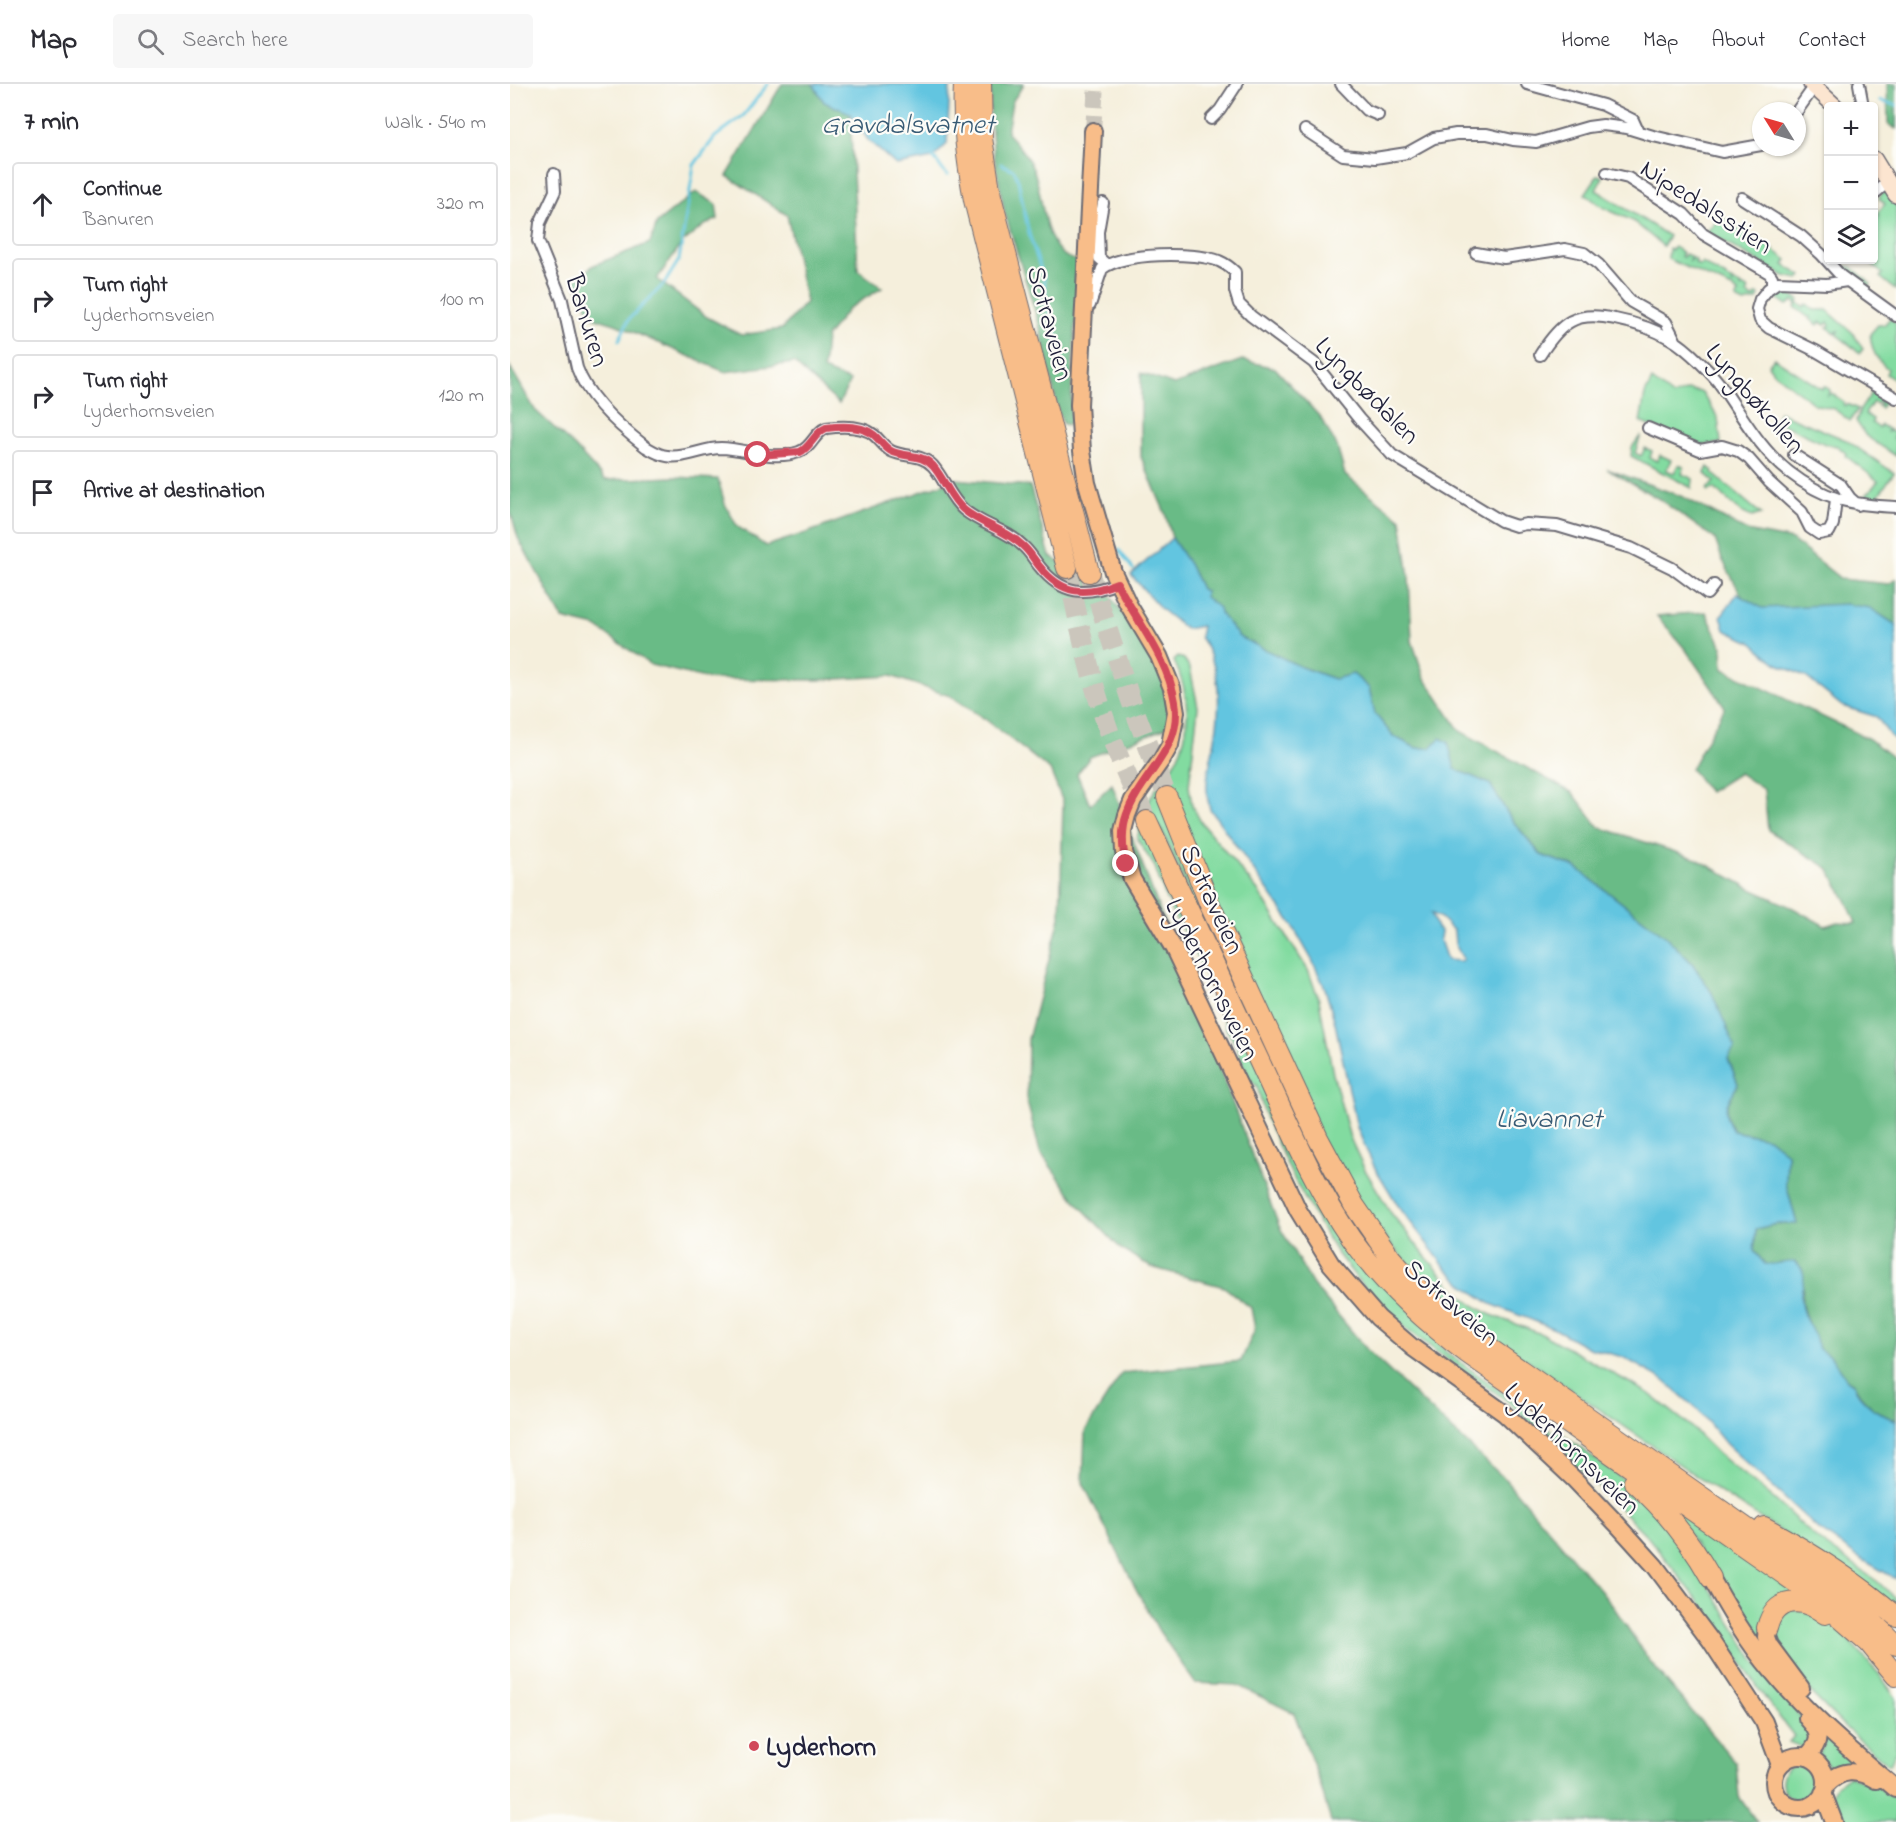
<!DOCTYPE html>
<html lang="en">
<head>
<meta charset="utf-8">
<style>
  :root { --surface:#fff; --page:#f7f7f7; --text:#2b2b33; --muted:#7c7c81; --line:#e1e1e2 }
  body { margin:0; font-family:"Indie Flower",sans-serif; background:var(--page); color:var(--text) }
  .controls { position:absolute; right:18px; top:18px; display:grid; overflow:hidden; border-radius:6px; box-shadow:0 2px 4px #0004 }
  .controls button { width:54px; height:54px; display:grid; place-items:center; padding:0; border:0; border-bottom:2px solid var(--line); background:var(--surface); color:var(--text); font:30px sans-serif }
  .compass { position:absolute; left:1242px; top:18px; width:54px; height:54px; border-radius:50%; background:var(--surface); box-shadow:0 2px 4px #0004; rotate:307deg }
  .stop { position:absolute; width:18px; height:18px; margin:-14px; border:4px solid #d1495b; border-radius:50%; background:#fff }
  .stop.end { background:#d1495b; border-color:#fff; box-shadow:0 2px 6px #0008 }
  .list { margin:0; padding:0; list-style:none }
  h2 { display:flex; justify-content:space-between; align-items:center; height:78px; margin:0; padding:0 24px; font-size:26px }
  h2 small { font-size:20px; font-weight:400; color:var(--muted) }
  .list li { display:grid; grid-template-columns:39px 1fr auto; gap:18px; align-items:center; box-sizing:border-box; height:84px; margin:0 12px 12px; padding:0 12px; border:2px solid var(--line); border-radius:6px }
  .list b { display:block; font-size:22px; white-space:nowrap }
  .list p { margin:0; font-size:20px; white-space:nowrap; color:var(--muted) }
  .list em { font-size:20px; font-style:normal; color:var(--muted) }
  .icon { flex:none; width:33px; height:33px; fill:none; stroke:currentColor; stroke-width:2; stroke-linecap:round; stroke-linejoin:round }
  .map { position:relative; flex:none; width:1386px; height:1738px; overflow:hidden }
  header { display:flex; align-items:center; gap:36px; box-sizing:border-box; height:84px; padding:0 30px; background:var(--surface); border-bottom:2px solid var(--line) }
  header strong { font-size:28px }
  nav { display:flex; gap:33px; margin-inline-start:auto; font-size:21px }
  .search { width:420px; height:54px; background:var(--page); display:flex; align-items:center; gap:15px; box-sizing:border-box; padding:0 21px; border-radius:6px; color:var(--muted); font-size:22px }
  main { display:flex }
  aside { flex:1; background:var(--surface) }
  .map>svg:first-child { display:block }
</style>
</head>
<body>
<header>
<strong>Map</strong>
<div class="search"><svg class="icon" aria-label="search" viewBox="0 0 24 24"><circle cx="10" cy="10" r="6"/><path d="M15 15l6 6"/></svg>Search here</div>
<nav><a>Home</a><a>Map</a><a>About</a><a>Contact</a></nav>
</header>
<main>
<aside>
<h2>7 min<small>Walk · 540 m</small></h2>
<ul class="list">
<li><svg class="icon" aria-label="ahead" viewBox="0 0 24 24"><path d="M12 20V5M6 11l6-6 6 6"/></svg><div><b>Continue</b><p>Banuren</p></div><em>320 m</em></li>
<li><svg class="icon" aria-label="right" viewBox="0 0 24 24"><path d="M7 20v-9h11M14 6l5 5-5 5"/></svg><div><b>Turn right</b><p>Lyderhornsveien</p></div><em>100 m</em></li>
<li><svg class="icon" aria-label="right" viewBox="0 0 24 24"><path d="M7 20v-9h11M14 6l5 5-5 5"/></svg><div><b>Turn right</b><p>Lyderhornsveien</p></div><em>120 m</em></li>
<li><svg class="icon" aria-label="arrive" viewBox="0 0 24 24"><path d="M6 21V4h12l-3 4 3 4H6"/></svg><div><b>Arrive at destination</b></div></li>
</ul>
</aside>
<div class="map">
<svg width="1386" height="1738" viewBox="0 0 1386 1738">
  <rect width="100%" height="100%" fill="#fdfcf7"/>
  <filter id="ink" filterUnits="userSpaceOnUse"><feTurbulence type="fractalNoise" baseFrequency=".0167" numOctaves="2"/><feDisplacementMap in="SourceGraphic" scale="12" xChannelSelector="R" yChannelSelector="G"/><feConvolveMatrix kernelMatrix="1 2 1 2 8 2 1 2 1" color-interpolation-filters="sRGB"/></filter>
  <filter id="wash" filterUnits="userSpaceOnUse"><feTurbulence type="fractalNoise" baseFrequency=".008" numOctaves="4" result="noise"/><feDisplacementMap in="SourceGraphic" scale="24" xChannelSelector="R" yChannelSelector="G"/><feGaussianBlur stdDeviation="1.35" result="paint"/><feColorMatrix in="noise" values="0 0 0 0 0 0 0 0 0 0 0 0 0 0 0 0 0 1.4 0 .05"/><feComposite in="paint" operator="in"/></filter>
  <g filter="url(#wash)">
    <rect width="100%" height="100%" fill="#f5efdc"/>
    <path fill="#82dba0" stroke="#527e6e" stroke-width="1.5" d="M 1088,91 L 1093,93 L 1086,106 L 1159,152 L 1153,162 L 1123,137 L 1094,124 L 1075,110 Z
      M 1373,107 L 1379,108 L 1386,119 L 1386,206 L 1370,193 L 1373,190 L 1355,176 L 1364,176 L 1364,139 L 1369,132 L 1367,129 L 1375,120 L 1369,114 Z
      M 1212,133 L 1219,138 L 1217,141 L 1218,143 L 1221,140 L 1246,157 L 1242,163 L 1244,164 L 1250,156 L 1277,176 L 1274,181 L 1292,192 L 1289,195 L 1274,192 L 1196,148 Z
      M 1164,163 L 1173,169 L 1171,172 L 1173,173 L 1176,170 L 1181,173 L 1180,177 L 1183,174 L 1186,176 L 1185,179 L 1190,182 L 1192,179 L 1223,197 L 1222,201 L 1224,198 L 1232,202 L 1230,205 L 1232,202 L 1239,206 L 1237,210 L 1243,214 L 1247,210 L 1249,211 L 1247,216 L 1234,219 L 1226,215 L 1229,210 L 1222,204 L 1158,175 L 1159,164 L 1162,166 Z
      M 1336,182 L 1342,183 L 1361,200 L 1356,206 L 1331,186 Z
      M 1272,206 L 1289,216 L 1288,219 L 1294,223 L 1297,220 L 1304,226 L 1317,226 L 1343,249 L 1353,265 L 1350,269 L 1326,250 L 1329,246 L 1325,249 L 1317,243 L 1320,242 L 1318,238 L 1315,241 L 1310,238 L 1308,241 L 1300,235 L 1301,233 L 1298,233 L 1285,223 L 1287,220 L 1283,217 L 1277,221 L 1266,213 Z
      M 1380,234 L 1386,239 L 1386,297 L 1376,290 L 1378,285 C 1365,275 1362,266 1360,250 L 1368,241 L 1374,241 Z
      M 1264,274 L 1312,305 L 1314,302 L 1320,306 L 1318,311 L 1321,309 L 1334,318 L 1333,320 L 1335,322 L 1337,320 L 1348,325 L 1340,337 L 1324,325 L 1304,320 L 1263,288 L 1258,281 Z
      M 1142,296 L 1163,312 L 1178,306 L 1192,308 L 1208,334 L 1211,359 L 1187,362 L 1130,338 L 1135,310 Z
      M 1364,305 L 1378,314 L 1371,324 L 1368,322 L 1371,319 L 1369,317 L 1366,320 L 1363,318 L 1355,330 L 1363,335 L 1362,339 L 1369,344 L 1371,341 L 1378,345 L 1377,349 L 1379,346 L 1386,350 L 1383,355 L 1386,353 L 1386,372 L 1356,352 L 1346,337 L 1350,326 Z
      M 1269,328 L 1336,356 L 1384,389 L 1366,415 L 1354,414 L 1368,397 L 1336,372 L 1337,370 L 1327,362 L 1315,360 L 1270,339 L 1268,343 L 1263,341 Z
      M 1131,351 L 1125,369 L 1131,372 L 1135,364 L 1142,367 L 1140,374 L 1147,377 L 1150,371 L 1161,376 L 1156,386 L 1164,389 L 1168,381 L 1174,383 L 1172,390 L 1183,395 L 1182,404 L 1121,372 L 1122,363 Z
      M 1198,383 L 1203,387 L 1202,389 L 1251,430 L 1242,433 L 1231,428 L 1204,404 L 1199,407 L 1197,405 L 1204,398 L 1195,389 Z
      M 668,573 L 674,575 L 680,584 L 688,623 L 679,702 L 682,721 L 691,738 L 748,807 L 798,886 L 809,916 L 823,990 L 840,1054 L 855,1086 L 881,1129 L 917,1174 L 947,1208 L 962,1220 L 979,1230 L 1034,1251 L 1138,1309 L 1179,1341 L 1208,1370 L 1265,1416 L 1307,1455 L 1368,1498 L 1386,1515 L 1386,1522 L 1208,1407 L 1019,1277 C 928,1232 867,1143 807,1065 L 952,1257 L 860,1169 L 815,1098 L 699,853 L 655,752 L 648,741 L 807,1116 L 936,1268 L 998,1312 L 1044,1349 L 1047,1347 L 1117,1398 L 1160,1440 L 1247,1580 L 1299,1643 L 1302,1649 L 1297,1662 L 1291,1663 L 1279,1658 L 1284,1652 L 1257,1617 L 1193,1522 L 1137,1452 L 1083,1397 L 996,1316 L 936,1275 L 887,1237 L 849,1197 L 827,1169 L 805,1133 L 781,1089 L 756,1035 L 747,1002 L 736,992 L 727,962 L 716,945 L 713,931 L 703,918 L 703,911 L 696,892 L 677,853 L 661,827 L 660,819 L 656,815 L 645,783 L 627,755 C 630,735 636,719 647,703 C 653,694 661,686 666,676 C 683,645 679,608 664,577 Z
      M 1157,1417 L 1290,1510 L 1250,1561 Z
      M 1280,1524 L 1310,1532 L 1334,1551 L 1370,1591 L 1386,1614 L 1386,1667 L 1380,1680 L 1377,1680 L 1338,1646 L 1303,1611 L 1265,1559 L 1263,1542 Z
      M 1315,1650 L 1348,1681 L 1320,1684 L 1309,1671 L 1314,1660 Z
      M1272 1698a19 19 0 1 1 38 0a19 19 0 1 1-38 0Z
      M 1339,1692 L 1363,1699 L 1386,1716 L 1386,1738 L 1332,1738 L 1321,1711 L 1326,1701 Z"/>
    <path fill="#69bb86" stroke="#466e60" stroke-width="1.5" d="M 272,0 L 303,0 L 314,18 L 340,29 L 348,186 L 372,204 L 339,224 L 316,253 L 313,286 L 340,297 L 329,320 L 284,279 L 215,288 L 105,240 L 82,233 L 64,196 L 84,181 L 140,159 L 147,139 L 186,108 L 206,120 L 208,135 L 195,141 L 172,159 L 147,195 L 197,233 L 231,251 L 272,245 L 296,218 L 277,131 L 217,92 Z
      M 481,0 L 514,0 L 502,18 L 497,49 C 508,61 518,72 524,87 C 533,110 532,159 557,173 C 560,175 566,176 570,177 L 562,292 L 561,336 L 558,341 L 553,340 L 548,327 L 529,240 L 494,126 L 484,71 L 480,29 Z
      M 1377,0 L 1386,0 L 1386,45 L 1378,40 Z
      M 732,276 L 765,284 L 810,333 L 827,362 L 835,391 L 891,435 L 899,493 L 902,557 L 914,593 L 950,647 L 1063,709 L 1089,743 L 1187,775 L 1241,805 L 1283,824 L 1315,842 L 1327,838 L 1346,839 L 1337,818 L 1318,784 L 1258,746 L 1254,706 L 1229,689 L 1199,708 L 1181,685 L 1215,623 L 1176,566 L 1147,532 L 1196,528 L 1212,563 L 1213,585 L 1359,655 L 1386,676 L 1386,1336 C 1371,1332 1349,1316 1344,1300 L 1337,1296 L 1321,1273 L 1309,1265 C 1303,1250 1295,1237 1292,1220 C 1291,1213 1293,1208 1293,1201 C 1294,1194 1288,1185 1285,1179 L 1255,1181 L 1244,1166 L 1246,1145 L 1266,1140 L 1287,1140 L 1276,1100 L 1277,1069 L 1258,1054 L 1223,1047 C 1211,1026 1217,1020 1228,1000 L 1218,974 L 1202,909 L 1182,879 L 1155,852 L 1065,783 L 1031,771 L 1001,735 L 980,700 L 945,685 L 922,665 L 906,664 L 883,652 L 865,630 L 859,604 L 843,590 L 824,595 L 791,583 L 729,553 L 695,513 L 679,480 L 662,454 L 655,429 L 631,373 L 631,289 L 664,301 Z
      M 0,283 L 25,326 L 65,363 L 95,396 L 163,393 L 208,395 L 215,420 L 227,442 L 256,462 L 296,449 L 446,395 L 520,402 L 540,472 L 598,509 L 649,579 L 674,637 L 580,673 L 567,690 L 580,721 L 602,700 L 769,1142 L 803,1201 L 859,1268 L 996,1396 L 1101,1519 L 1141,1579 L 1226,1679 L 1229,1713 L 1247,1738 L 821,1738 L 809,1696 L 784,1629 L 727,1601 L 685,1599 L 649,1547 L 626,1505 L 573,1399 L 575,1347 L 612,1289 L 731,1277 L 745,1245 L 741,1224 L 714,1203 L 641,1183 L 611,1165 L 568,1120 L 530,1068 L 517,1018 L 518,955 L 550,834 L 553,718 L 540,686 L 475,635 L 440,612 L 381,592 L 308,596 L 199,595 L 141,581 L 86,543 L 53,535 L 8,454 L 0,426 Z
      M 1097,385 L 1173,413 L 1237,447 L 1282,456 L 1331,495 L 1379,500 L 1386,495 L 1386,549 L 1243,533 L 1212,475 L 1205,455 L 1149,415 Z"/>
    <path fill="#62c5e0" stroke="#42748e" stroke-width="1.5" fill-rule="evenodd" d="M 303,0 L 440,0 L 437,60 L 423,74 L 386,81 L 358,56 L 340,29 L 314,18 Z
      M 662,454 L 679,480 L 691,505 L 695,507 L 695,513 L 709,524 L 710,529 L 729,553 L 791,583 L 824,595 L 843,590 L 859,604 L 865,630 L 883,652 L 906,664 L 921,664 L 930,654 L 938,658 L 945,685 L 980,700 L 1001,735 L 1031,771 L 1065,783 L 1155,852 L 1182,879 L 1202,909 L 1225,963 L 1218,974 L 1228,1000 C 1217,1020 1210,1026 1223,1047 L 1258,1054 L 1277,1069 L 1276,1100 L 1287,1140 L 1266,1140 L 1246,1145 L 1244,1167 L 1255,1180 C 1262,1181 1280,1177 1284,1178 C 1288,1180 1292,1184 1293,1188 C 1296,1197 1291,1203 1291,1212 C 1290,1227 1298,1240 1305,1252 C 1307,1256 1307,1261 1309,1265 L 1321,1273 L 1337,1296 L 1344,1301 C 1348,1316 1371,1332 1386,1336 L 1386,1495 L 1348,1473 L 1307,1444 L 1216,1360 L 1188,1326 L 1152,1295 L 1113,1273 L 1079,1264 L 1047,1246 L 981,1220 L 956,1203 L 935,1183 L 889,1123 L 865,1084 L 855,1063 L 847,1043 L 825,939 L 815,904 L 802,876 L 781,839 L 700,725 C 693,702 699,684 704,661 C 711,625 713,584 690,553 L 692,542 L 676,545 L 652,526 L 621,491 ZM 921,829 L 931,834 L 944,847 L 945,860 L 953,875 L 950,877 L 937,876 L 930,856 L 931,847 L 927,844 Z
      M 1227,510 L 1252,524 L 1336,520 L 1360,524 L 1386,541 L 1386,656 L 1380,652 L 1367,633 L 1332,622 L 1296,593 L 1266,579 L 1241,558 L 1215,546 L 1211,532 Z"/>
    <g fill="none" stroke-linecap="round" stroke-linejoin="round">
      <path stroke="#62c5e0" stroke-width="3" d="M 1370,17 L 1386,21
        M 423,74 C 430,79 431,87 438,91
        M 491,80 L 504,86 L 508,96 L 519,150 L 534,195 L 536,217 L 546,244 L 546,258 L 556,288
        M 109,256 L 119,235 L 154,200 L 169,176 L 184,81 L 205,53 L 234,31 L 258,0
        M 609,466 L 623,485"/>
    </g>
  </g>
  <g filter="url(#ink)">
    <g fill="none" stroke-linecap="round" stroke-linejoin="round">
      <path stroke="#cbc6bc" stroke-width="16" stroke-dasharray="16 8" stroke-linecap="butt" d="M 583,47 L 586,0"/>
      <path stroke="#cbc6bc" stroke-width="20" stroke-dasharray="20 10" stroke-linecap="butt" d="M 557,484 C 569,538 579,592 598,644 C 609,676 624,706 637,737
        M 579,488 L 620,614 L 657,713"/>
      <defs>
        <path id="street" d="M 831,0 L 856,26 L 868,31
          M 1017,0 L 1093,21 L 1123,36 L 1128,47
          M 1349,0 L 1353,22
          M 1287,27 L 1304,3
          M 701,35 L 710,26 L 727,0
          M 795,46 L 833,71 L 865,74 L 897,69 L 924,54 L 946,50 L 977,50 L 1003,56 L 1026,58 L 1078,43 L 1093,41 L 1117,44 L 1143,52 L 1212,68 L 1251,61
          M 1097,89 L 1118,94 L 1174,130 L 1193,150 L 1259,189 L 1262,193 L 1262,201
          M 44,90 L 45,107 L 30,139 L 28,157 L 52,216 L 67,284 C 78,315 110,343 136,363 C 143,367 149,371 157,372 C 175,375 193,364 211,364 C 237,365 263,377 289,368 C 302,364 304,349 316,344 C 331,342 352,341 364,351 C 370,356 374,363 381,367 C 395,374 411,369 423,382 C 435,396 440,414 454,426 C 472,441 497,446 513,462 C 520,468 524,476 530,483 C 552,511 576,512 607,499
          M 1364,110 L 1378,98
          M 1232,114 L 1291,152 L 1311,170 L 1331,192 L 1386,232
          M 577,147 L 588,148 L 589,174 L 597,181
          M 588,148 L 593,119
          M 966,169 L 994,174 L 1055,165 L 1074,169 L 1089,181 L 1121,218 L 1156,238 L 1166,258
          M 1337,197 L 1317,200 L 1268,198 L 1258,205 L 1250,215 L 1247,225 L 1250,236 L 1259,244 L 1306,267 L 1386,314
          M 575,221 L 580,221 L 592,185 C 611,168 686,168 709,177 C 716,180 720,183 725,188 L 725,207 L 729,220 L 741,232 L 804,279 L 849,335 L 882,371 L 991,437 L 1006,442 L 1016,440 L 1047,442 L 1121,464 L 1162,484 L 1197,510 L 1204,501
          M 1030,271 C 1051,238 1066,226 1105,235 C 1125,239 1144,245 1161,255 C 1176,263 1205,292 1214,306 C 1234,335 1251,366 1279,388 C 1315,416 1342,421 1386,423
          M 1138,344 L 1190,366 L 1212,362 L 1228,367 L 1239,375 L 1259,398 L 1292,428 L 1300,444 L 1309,450 L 1319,448 L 1323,440 L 1326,415
          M 1284,371 L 1331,401 L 1340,414 L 1348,421"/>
        <path id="secondary" d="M 1301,0 L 1325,22
          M 1364,75 L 1386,111"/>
        <path id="primary" d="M 583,47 L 569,321 L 572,367 L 577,399 L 603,488 L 618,520 L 649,572 L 662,604 L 666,628 L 660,661 L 652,675 L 623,716 L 617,731 L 613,747 L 614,768 L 622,795 L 664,865 L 788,1126 L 821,1180 L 868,1234 L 902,1263 L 994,1329 L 1065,1396 L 1107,1440 L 1145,1482 L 1201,1557 L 1254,1638 L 1270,1681
          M 1201,1494 C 1219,1526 1238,1559 1262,1587 C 1298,1631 1343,1668 1386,1705
          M 1257,1544 L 1256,1553 L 1259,1561 L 1291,1604
          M1264 1698a26 26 0 1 1 52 0a26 26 0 1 1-52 0Z
          M 1296,1673 C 1312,1658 1311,1649 1297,1634
          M 1316,1701 C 1331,1685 1347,1685 1366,1696
          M 1313,1709 L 1324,1738"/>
        <path id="highway" d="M 454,0 C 452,40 457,77 464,116 L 557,484
          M 471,0 L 472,54 L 481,112 L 579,488
          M 657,713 L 700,821 L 808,1054 L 844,1121 L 880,1173 L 901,1197 L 924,1220 L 969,1257 L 1315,1499 L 1354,1530 L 1386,1561
          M 637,737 C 672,813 708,889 743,964 C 774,1028 800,1096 841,1155 C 873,1200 913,1236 957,1269 L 1305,1512 L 1359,1559 L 1386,1592
          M 1124,1398 C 1156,1426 1180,1457 1201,1494
          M 1254,1443 C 1302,1469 1345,1497 1386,1532
          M 1257,1544 C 1265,1512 1292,1513 1315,1530"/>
      </defs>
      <use href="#street" stroke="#6c6a73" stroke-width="14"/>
      <use href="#secondary" stroke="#6c6a73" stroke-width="18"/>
      <use href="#primary" stroke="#6c6a73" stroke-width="20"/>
      <use href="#highway" stroke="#6c6a73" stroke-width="22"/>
      <use href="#street" stroke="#fff" stroke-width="10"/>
      <use href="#secondary" stroke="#fce5d0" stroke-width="15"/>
      <use href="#primary" stroke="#f8bd89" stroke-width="16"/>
      <use href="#highway" stroke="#f8bd89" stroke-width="20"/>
    </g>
  </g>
  <g fill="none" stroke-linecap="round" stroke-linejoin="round" filter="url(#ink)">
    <path stroke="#d1495b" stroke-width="8" d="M 248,371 L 290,368 C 301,363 304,349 316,344 C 331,342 352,341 364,351 C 370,356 374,363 381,367 C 395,374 411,369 423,382 C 435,396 440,414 454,426 C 472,441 497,446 513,462 C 520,468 524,476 530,483 C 552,511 576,512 607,499 C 627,538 658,574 665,618 C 673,665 631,690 617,730 C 611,746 612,763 616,780"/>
  </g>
  <circle fill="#d1495b" stroke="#fdfcf7" stroke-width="2" cx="244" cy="1662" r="6"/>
  <g text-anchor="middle" stroke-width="4.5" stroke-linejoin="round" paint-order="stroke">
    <g font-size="27" fill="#22223b" stroke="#fdfcf7">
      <text transform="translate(1197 122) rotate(33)" y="9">Nipedalsstien</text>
      <text transform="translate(78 236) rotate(73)" y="9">Banuren</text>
      <text transform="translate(541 239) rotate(75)" y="9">Sotraveien</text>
      <text transform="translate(858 306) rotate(46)" y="9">Lyngbødalen</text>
      <text transform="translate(1246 314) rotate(49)" y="9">Lyngbøkollen</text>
      <text transform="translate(703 815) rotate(65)" y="9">Sotraveien</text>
      <text transform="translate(703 895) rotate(63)" y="9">Lyderhornsveien</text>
      <text transform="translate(942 1218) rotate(41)" y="9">Sotraveien</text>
      <text transform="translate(1063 1364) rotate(44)" y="9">Lyderhornsveien</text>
    </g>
    <g font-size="27" font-weight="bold" fill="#22223b" stroke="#fdfcf7" text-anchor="start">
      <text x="256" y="1671">Lyderhorn</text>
    </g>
    <g font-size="28" font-style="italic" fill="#385b75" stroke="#fdfcf7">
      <text x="398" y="49">Gravdalsvatnet</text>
      <text x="1039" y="1043">Liavannet</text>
    </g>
  </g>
</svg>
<div class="controls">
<button>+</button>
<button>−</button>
<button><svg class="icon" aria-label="layers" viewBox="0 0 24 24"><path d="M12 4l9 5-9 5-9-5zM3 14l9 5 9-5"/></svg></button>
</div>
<svg class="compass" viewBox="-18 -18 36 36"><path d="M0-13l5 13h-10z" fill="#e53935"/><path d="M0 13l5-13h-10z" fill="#7c7c81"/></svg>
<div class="stop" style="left:248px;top:371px"></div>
<div class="stop end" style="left:616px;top:780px"></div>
</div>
</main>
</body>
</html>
